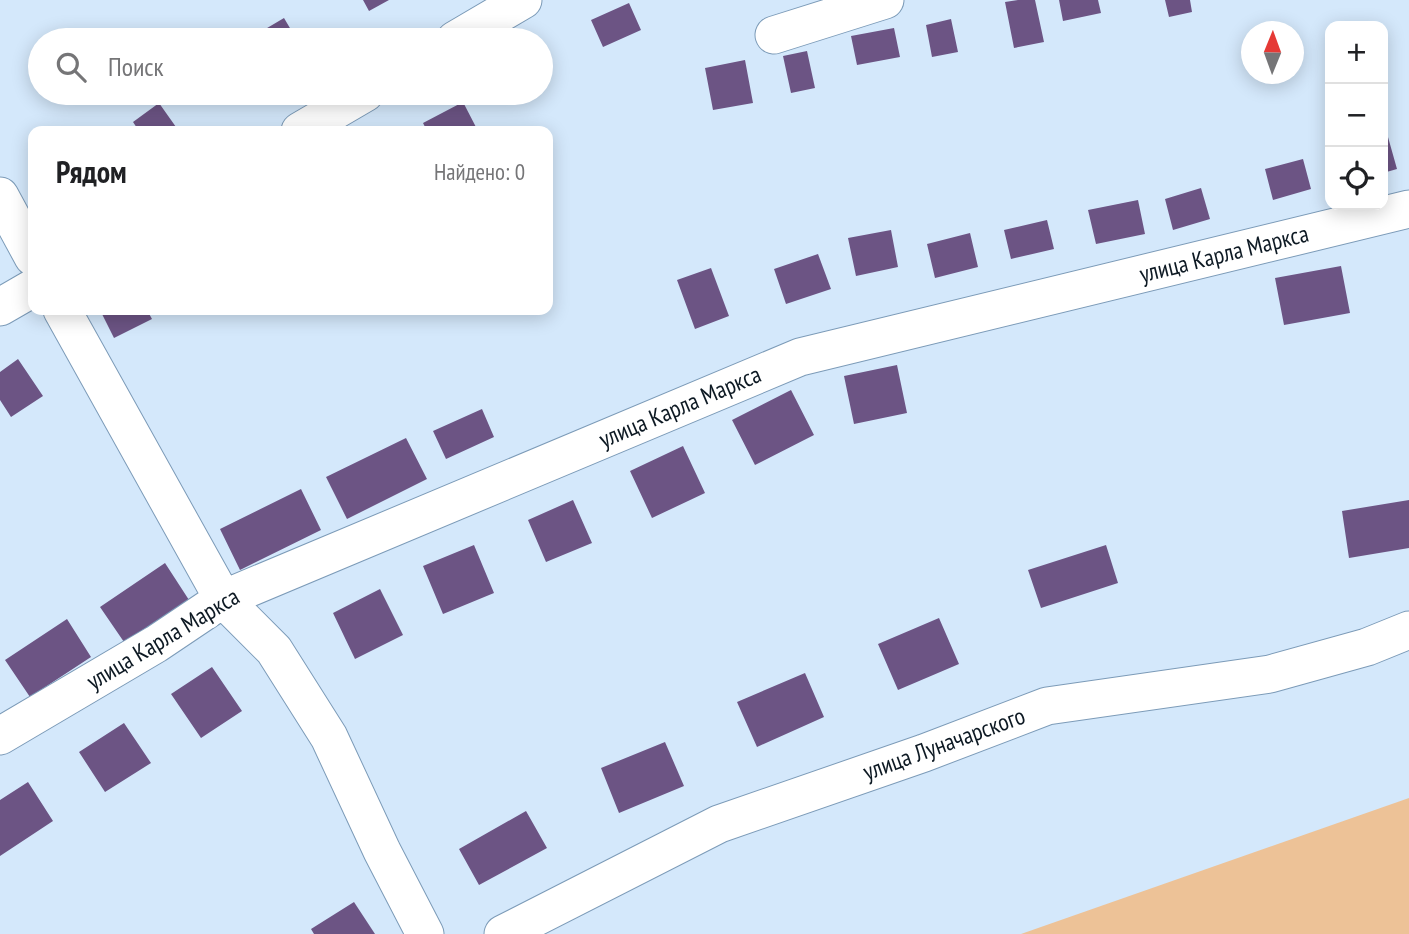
<!DOCTYPE html>
<html lang="ru">
<head>
<meta charset="utf-8">
<style>
  :root { --surface:#fff; --page:#f6f6f6; --text:#202124; --muted:#757577; --line:#e0e0e0 }
  body { margin:0; font-family:"PT Sans Narrow",sans-serif; background:var(--page); color:var(--text) }
  .controls { position:absolute; right:21px; top:21px; display:grid; overflow:hidden; border-radius:14px; box-shadow:0 4px 18px #0003 }
  .controls button { width:63px; height:63px; display:grid; place-items:center; padding:0; border:0; border-bottom:2px solid var(--line); background:var(--surface); color:var(--text); font:35px sans-serif }
  .compass { position:absolute; left:1241px; top:21px; width:63px; height:63px; border-radius:50%; background:var(--surface); box-shadow:0 4px 18px #0003; rotate:1deg }
  .list { margin:0; padding:0; list-style:none }
  h2 { display:flex; justify-content:space-between; align-items:center; height:91px; margin:0; padding:0 28px; font-size:30px }
  h2 small { font-size:23px; font-weight:400; color:var(--muted) }
  .icon { flex:none; width:38px; height:38px; fill:none; stroke:currentColor; stroke-width:2; stroke-linecap:round; stroke-linejoin:round }
  .map { position:relative; flex:none; width:1409px; height:934px; overflow:hidden }
  .search { position:absolute; background:var(--surface); box-shadow:0 4px 18px #0003; left:28px; top:28px; width:525px; height:77px; display:flex; align-items:center; gap:18px; box-sizing:border-box; padding:0 24px; border-radius:38px; color:var(--muted); font-size:26px }
  .panel { position:absolute; background:var(--surface); box-shadow:0 4px 18px #0003; left:28px; top:126px; width:525px; height:189px; border-radius:14px }
  .map>svg:first-child { display:block }
</style>
</head>
<body>
<div class="map">
<svg width="1409" height="934" viewBox="0 0 1409 934">
  <rect width="100%" height="100%" fill="#d4e8fb"/>
  <path fill="#edc297" d="M 1409,798 L 1409,934 L 1021,934 Z"/>
  <path fill="#6c5484" d="M 363,0 L 389,0 L 369,11 Z
    M 1018,0 L 1035,0 L 1044,42 L 1014,48 L 1005,2 Z
    M 1059,0 L 1098,0 L 1101,13 L 1063,21 Z
    M 1165,0 L 1190,0 L 1192,12 L 1169,17 Z
    M 629,3 L 641,30 L 603,47 L 591,20 Z
    M 284,18 L 297,40 L 261,40 L 257,34 Z
    M 951,19 L 958,52 L 932,57 L 926,25 Z
    M 894,28 L 900,57 L 857,65 L 851,36 Z
    M 807,51 L 815,88 L 791,93 L 783,56 Z
    M 745,60 L 753,103 L 713,110 L 705,68 Z
    M 463,102 L 478,131 L 427,131 L 423,123 Z
    M 159,103 L 176,127 L 170,131 L 139,131 L 133,122 Z
    M 1386,130 L 1397,169 L 1383,173 L 1383,131 Z
    M 1303,159 L 1311,189 L 1273,200 L 1265,169 Z
    M 1201,188 L 1210,219 L 1173,230 L 1165,199 Z
    M 1138,200 L 1145,234 L 1096,244 L 1088,210 Z
    M 1047,220 L 1054,249 L 1011,259 L 1004,230 Z
    M 891,230 L 898,267 L 856,276 L 848,238 Z
    M 970,233 L 978,267 L 935,278 L 927,244 Z
    M 818,254 L 831,289 L 786,304 L 774,269 Z
    M 1341,266 L 1350,313 L 1284,325 L 1275,278 Z
    M 711,268 L 729,316 L 695,329 L 677,280 Z
    M 100,310 L 147,310 L 152,319 L 114,338 Z
    M 18,359 L 43,396 L 11,417 L 0,400 L 0,372 Z
    M 897,365 L 907,413 L 854,424 L 844,376 Z
    M 791,390 L 814,435 L 755,465 L 732,420 Z
    M 482,409 L 494,437 L 446,459 L 433,431 Z
    M 406,438 L 427,479 L 347,519 L 326,477 Z
    M 683,446 L 705,493 L 652,518 L 630,471 Z
    M 301,489 L 321,530 L 240,570 L 220,529 Z
    M 573,500 L 592,543 L 546,562 L 528,520 Z
    M 1409,500 L 1409,548 L 1349,558 L 1342,511 Z
    M 474,545 L 494,593 L 443,614 L 423,566 Z
    M 1106,545 L 1118,583 L 1041,608 L 1028,570 Z
    M 165,563 L 189,600 L 124,642 L 100,607 Z
    M 380,589 L 403,635 L 355,659 L 333,613 Z
    M 939,618 L 959,664 L 898,690 L 878,644 Z
    M 67,619 L 91,657 L 30,697 L 5,660 Z
    M 212,667 L 242,711 L 201,738 L 171,694 Z
    M 805,673 L 824,717 L 757,747 L 737,702 Z
    M 124,723 L 151,763 L 105,792 L 79,752 Z
    M 665,742 L 684,786 L 619,813 L 601,768 Z
    M 28,782 L 53,821 L 0,856 L 0,800 Z
    M 526,811 L 547,848 L 479,885 L 459,849 Z
    M 354,902 L 375,934 L 314,934 L 311,929 Z"/>
  <g fill="none" stroke-linecap="round" stroke-linejoin="round">
    <defs>
      <path id="minor" d="M 774,35 L 885,0
        M 455,40 L 523,0
        M 300,131 L 365,93
        M 0,196 L 33,257
        M 0,307 L 33,288
        M 62,310 L 223,599 L 274,650 L 329,737 L 382,851 L 425,934
        M 0,736 L 156,644 L 223,599 L 800,357 L 1409,209
        M 503,934 L 719,824 L 924,753 L 1047,706 L 1270,674 L 1367,647 L 1409,630"/>
    </defs>
    <use href="#minor" stroke="#7c9bb8" stroke-width="39"/>
    <use href="#minor" stroke="#fff" stroke-width="37"/>
  </g>
  <g text-anchor="middle" stroke-width="7" stroke-linejoin="round" paint-order="stroke">
    <g font-size="24" fill="#0d1923" stroke="#fff">
      <text transform="translate(1224 254) rotate(-14)" y="8">улица Карла Маркса</text>
      <text transform="translate(680 407) rotate(-23)" y="8">улица Карла Маркса</text>
      <text transform="translate(163 639) rotate(-31)" y="8">улица Карла Маркса</text>
      <text transform="translate(944 744) rotate(-20)" y="8">улица Луначарского</text>
    </g>
  </g>
</svg>
<div class="controls">
<button>+</button>
<button>−</button>
<button><svg class="icon" aria-label="locate" viewBox="0 0 24 24"><circle cx="12" cy="12" r="6"/><path d="M12 2v4M12 18v4M2 12h4M18 12h4"/></svg></button>
</div>
<svg class="compass" viewBox="-18 -18 36 36"><path d="M0-13l5 13h-10z" fill="#e53935"/><path d="M0 13l5-13h-10z" fill="#757577"/></svg>
<div class="search"><svg class="icon" aria-label="search" viewBox="0 0 24 24"><circle cx="10" cy="10" r="6"/><path d="M15 15l6 6"/></svg>Поиск</div>
<section class="panel">
<h2>Рядом<small>Найдено: 0</small></h2>
<ul class="list">
</ul>
</section>
</div>
</body>
</html>
